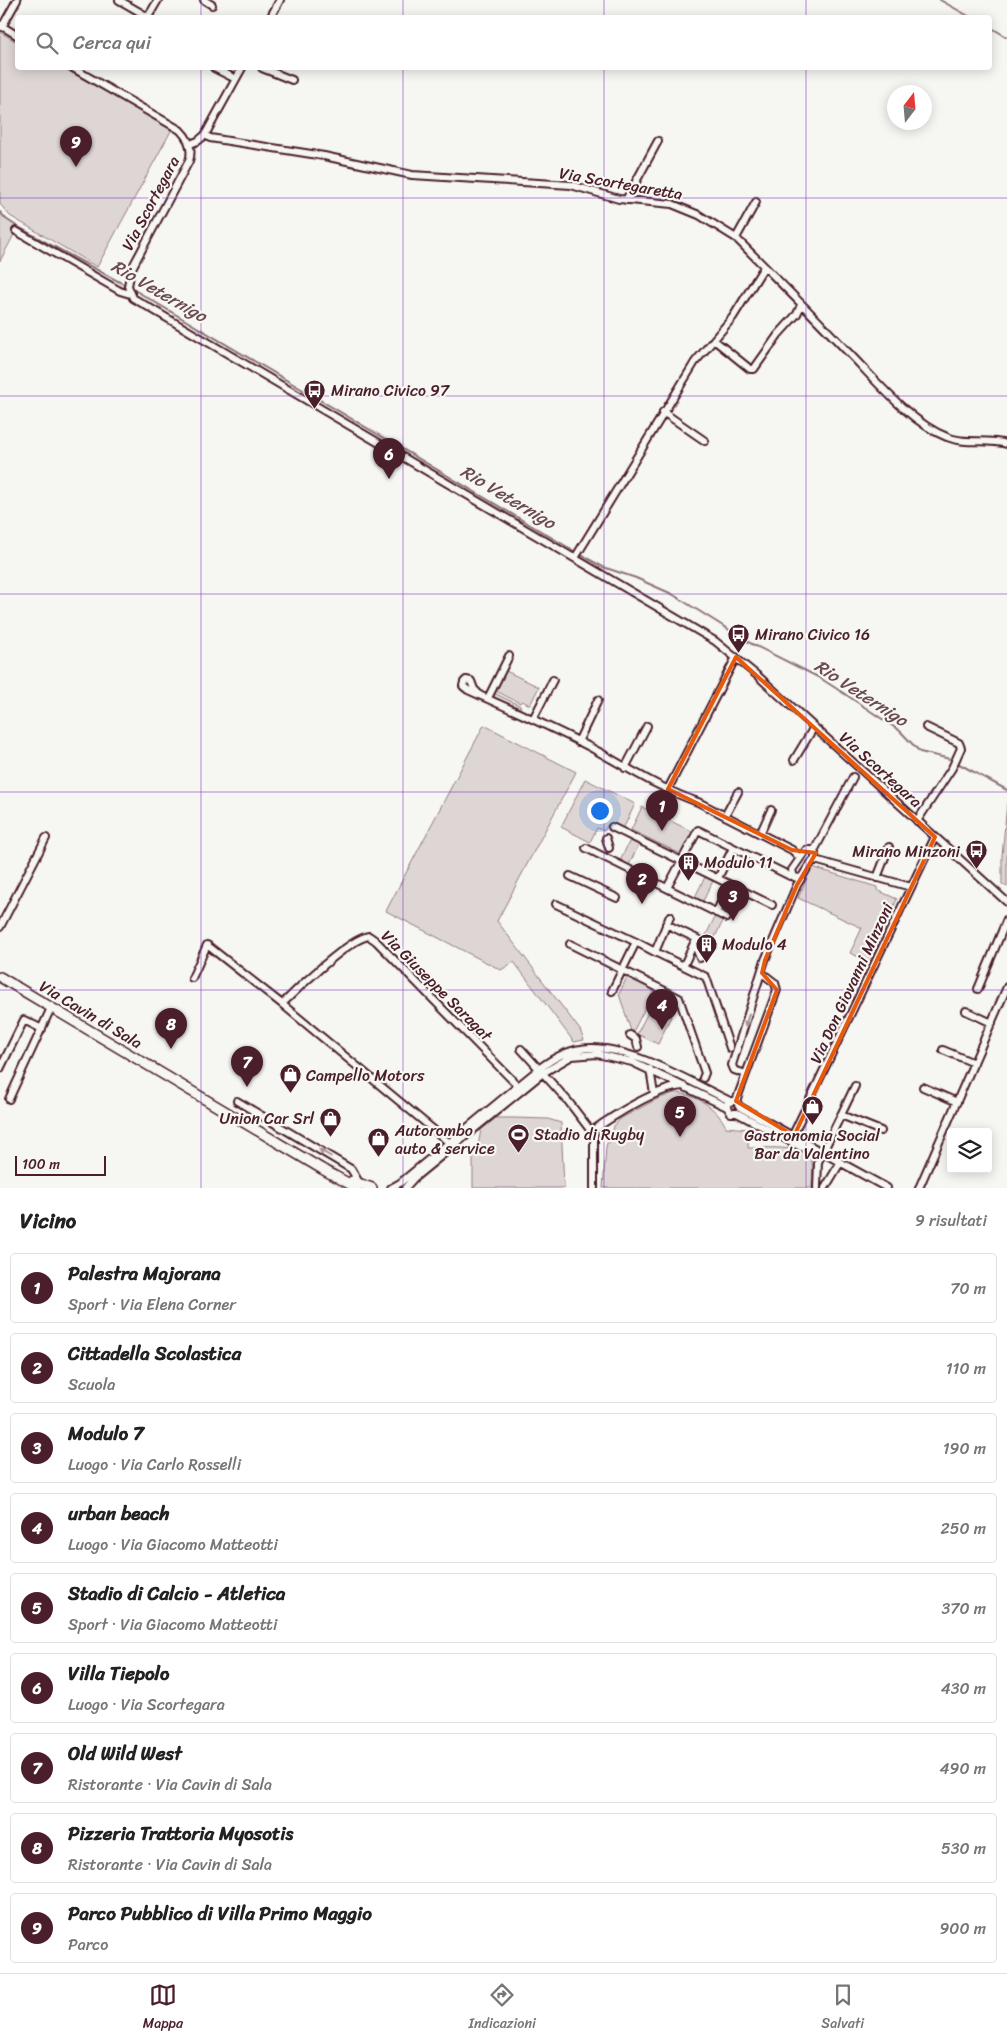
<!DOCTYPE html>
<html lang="it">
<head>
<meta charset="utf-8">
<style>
  :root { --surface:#fff; --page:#f6f6f6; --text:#222; --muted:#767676; --line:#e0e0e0; --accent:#4a1f2b }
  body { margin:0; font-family:Sriracha,sans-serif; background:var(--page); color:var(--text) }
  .controls { position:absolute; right:15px; bottom:15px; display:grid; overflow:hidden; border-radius:5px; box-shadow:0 2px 12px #0003 }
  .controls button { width:45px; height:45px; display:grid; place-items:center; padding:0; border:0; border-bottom:1px solid var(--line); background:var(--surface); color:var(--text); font:25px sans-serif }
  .compass { position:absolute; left:887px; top:85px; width:45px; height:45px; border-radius:50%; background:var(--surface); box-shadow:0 2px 12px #0003; rotate:16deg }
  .scale { position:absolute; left:15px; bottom:12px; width:91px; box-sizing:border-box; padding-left:5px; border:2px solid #4a1f2b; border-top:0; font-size:14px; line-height:18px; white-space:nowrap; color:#4a1f2b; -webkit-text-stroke:4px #f6f6f2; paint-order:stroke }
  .you { position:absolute; left:599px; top:810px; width:18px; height:18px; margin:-12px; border:4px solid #fff; border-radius:50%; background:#1a73e8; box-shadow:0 0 0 8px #1a73e833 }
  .badge { display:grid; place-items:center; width:32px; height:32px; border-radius:50%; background:var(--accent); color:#fff; font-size:16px; font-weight:700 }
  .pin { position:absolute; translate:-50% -41px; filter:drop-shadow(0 1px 2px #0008) }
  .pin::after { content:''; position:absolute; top:26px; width:18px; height:15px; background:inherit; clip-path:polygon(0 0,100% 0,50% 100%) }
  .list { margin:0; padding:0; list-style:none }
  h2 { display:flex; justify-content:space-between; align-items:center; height:65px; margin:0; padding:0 20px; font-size:21px }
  h2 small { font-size:16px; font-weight:400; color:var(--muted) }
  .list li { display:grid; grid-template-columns:32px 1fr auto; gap:15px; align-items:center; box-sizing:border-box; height:70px; margin:0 10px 10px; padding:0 10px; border:1px solid var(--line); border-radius:5px }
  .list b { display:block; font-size:19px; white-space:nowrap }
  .list p { margin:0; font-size:16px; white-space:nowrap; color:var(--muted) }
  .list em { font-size:16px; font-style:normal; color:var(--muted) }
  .icon { flex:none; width:28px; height:28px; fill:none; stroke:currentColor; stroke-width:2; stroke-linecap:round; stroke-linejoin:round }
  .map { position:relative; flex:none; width:1007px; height:1188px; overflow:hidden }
  .search { position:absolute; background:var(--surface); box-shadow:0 2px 12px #0003; left:15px; right:15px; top:15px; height:55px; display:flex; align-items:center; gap:12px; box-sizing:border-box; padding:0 18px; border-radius:5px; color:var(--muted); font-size:19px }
  .sheet { height:785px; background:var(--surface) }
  nav { display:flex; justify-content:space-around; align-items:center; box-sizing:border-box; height:70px; border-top:1px solid var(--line); background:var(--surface); font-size:14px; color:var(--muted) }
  nav a { display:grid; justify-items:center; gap:2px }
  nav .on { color:var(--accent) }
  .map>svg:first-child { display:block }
</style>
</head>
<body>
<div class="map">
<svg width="1007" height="1188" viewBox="0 0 1007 1188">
  <rect width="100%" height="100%" fill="#f6f6f2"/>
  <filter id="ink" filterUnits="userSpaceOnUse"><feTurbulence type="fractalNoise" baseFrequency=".02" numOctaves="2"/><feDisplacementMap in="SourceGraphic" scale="10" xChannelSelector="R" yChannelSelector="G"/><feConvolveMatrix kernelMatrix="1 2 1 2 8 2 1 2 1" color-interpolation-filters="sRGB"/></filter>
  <g filter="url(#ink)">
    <path fill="#ddd6d5" stroke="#947a80" d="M 0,32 L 17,42 L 18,68 L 63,68 L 172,129 L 97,267 L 10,216 L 0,204 Z
      M 0,212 L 6,219 L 18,227 L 0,261 Z
      M 506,671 L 539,687 L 530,705 L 522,701 L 520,703 L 496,691 Z
      M 494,693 L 521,706 L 520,708 L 494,698 Z
      M 484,725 L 576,772 L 497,921 L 580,1030 L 584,1040 L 574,1042 L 514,962 L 501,970 L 386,911 Z
      M 585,779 L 635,804 L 622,831 L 608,824 L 604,831 L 597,828 L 590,842 L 561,827 Z
      M 1007,803 L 1007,887 L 1002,884 L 1002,856 Z
      M 642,807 L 693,832 L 683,855 L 631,830 Z
      M 631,838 L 640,842 L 628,867 L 619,863 Z
      M 812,867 L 877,887 L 877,890 L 897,899 L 870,962 L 850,953 L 862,928 L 798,898 Z
      M 706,875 L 714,879 L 702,903 L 694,899 Z
      M 739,891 L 726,916 L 718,912 L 726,895 Z
      M 716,915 L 724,919 L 712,943 L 704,939 Z
      M 628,975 L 655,988 L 632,1034 L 619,994 Z
      M 654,1000 L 674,1010 L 658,1044 L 637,1034 Z
      M 674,1093 C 695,1093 718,1109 726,1127 L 749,1129 L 748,1148 C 762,1148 802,1145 810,1157 C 814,1163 812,1180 812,1188 L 603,1188 L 606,1147 L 607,1143 L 610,1142 L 614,1126 L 620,1119 L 655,1100 Z
      M 514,1118 L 548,1119 L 561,1123 L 564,1188 L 473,1188 L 473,1152 L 477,1151 L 481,1130 L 496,1118 Z"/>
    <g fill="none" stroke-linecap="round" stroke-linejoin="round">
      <path stroke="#8e747a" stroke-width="2" d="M 940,0 L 972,18
        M 990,27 L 1007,37
        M 0,212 L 6,219 L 18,227 L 127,286
        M 131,288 L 576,552
        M 581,555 L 603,567 L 636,578 L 672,594 L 750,643 L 820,678 L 851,698 L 900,731 L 920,752 L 950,759 L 1007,790"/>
      <defs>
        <path id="minor" d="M 119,0 L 150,18
          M 204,0 L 212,5
          M 148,17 L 158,0
          M 270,18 L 280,0
          M 0,25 L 18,36
          M 2,27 L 17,0
          M 73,68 L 180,130 C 189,139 193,149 189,161 L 131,270 L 128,286 L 133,298 L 715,641 L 759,677 L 1007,902
          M 214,68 L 236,79
          M 262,68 L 292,80
          M 205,135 L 210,138 L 324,156 L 412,175 L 571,185 L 619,199 L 672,204 L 699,215 L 736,238 C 773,275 810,312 846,350 C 874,378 909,422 947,437 C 966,445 987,438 1007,444
          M 190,144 L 198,141 L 205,135 L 242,68
          M 626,200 L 658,141
          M 16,231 L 120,291 L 130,294
          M 736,238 L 756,202
          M 714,340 L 750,369 L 754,369 L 778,335 L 797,314 L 801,305
          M 663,412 L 705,441
          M 575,558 L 695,362 L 733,317 L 764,267
          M 479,694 L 474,689 L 471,681 L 466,680 L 464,682 L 463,686 L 468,690 C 512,710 557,729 599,752 C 631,770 663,790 698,802 L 792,850 L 800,858
          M 488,698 L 509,656
          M 533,719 L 553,680
          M 578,742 L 598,700
          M 794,760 L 814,727
          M 625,768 L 647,726
          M 668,789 L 736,657
          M 725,816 L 738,792
          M 917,821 L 952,768 L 961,748 L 959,743 L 926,727
          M 612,827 L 772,905
          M 760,834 L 771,810
          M 606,838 L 609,848
          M 586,848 L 727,918
          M 814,851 L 853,777
          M 815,860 L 911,887
          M 570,876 L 617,898
          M 718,878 L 733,848
          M 877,878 L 889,847
          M 667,888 L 698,830 L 790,876 L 792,874
          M 556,904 L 636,942
          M 716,913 L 725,894 L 740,889
          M 666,924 L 712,946
          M 0,927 L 46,838
          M 570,944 L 679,998 L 705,1073 L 703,1078
          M 655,952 L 706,977 L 730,1048
          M 684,965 L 694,943 L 700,958
          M 192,978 L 207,945 L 282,1004 L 452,1145
          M 978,989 L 1007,919
          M 612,991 L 636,942 L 655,952 L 670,916
          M 282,1004 C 297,989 350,938 369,936 L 376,941 L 521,1089
          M 966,1011 L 992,1023
          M 630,1035 L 636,1039 L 638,1047
          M 521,1049 L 568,1101 L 594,1135 L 594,1188
          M 943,1050 L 974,1063
          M 0,1069 L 24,1020 L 42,1029
          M 650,1069 L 654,1094
          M 746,1074 L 734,1070 L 732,1065 L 765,960 L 797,885 C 803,876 807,866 815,859 L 815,853 L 812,850 L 806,850 L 792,870 L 794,877 L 798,878 L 802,877
          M 855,1086 L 841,1115 L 881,1131
          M 923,1087 L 957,1102
          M 9,1099 L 51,1008
          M 237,1101 L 351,1169 L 360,1184
          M 736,1101 L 777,990 L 775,983 L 762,973
          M 728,1103 L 732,1101 L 736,1101 L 740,1107 L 887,1188
          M 592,1131 C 613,1116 658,1087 684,1086
          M 790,1141 L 935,837
          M 391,1188 L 400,1183 L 540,1068 C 552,1059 565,1051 581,1049 C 623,1041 692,1083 730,1101
          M 405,1188 L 414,1178 L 543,1073 L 572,1056 L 597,1054 L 632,1062 L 727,1107 L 731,1113 L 737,1113 L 801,1147 L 816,1150
          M 817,1188 L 818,1162 L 841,1115
          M 825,1188 L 840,1163
          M 919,1188 L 1007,987"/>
        <path id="major" d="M 0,977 L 322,1169 L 357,1188
          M 352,1181 L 372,1188"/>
      </defs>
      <use href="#minor" stroke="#4a1f2b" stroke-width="10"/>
      <use href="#major" stroke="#4a1f2b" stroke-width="12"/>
      <use href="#minor" stroke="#f6f6f2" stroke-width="6"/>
      <use href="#major" stroke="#f6f6f2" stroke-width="9"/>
    </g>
    <defs><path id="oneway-solid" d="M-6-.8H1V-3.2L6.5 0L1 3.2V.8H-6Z" transform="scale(1.25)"/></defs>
    <g fill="#a99598">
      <use href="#oneway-solid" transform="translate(747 1020) rotate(108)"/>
      <use href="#oneway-solid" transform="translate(325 1153) rotate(-149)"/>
    </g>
  </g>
  <path fill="none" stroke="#e8590c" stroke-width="4" stroke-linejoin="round" d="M 736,657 L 935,837 L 794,1136 L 736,1101 L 777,990 L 762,973 L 765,960 L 797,885 L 816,853 L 792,850 L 668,789 Z"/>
  <path fill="none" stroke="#7b2cbf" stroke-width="1" stroke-opacity="0.55" d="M 201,0 L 201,18M 403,0 L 403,18M 604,0 L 604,18M 806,0 L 806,18M 201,68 L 201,1188M 403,68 L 403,1188M 604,68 L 604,1188M 806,68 L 806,1188M 0,198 L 1007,198M 0,396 L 1007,396M 0,594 L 1007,594M 0,792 L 1007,792M 0,990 L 1007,990"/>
  <defs>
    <symbol id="bus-pin" viewBox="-11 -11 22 30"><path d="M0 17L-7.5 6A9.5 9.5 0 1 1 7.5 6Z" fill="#4a1f2b" stroke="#f6f6f2"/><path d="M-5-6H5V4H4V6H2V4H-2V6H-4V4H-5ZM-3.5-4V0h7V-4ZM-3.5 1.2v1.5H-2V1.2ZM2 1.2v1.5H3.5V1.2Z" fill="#fff"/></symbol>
    <symbol id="building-pin" viewBox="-11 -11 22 30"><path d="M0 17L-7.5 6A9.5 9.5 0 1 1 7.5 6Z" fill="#4a1f2b" stroke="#f6f6f2"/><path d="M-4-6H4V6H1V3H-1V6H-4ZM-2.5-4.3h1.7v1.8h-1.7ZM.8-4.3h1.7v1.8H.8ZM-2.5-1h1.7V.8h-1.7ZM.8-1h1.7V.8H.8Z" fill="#fff"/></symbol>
    <symbol id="shop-pin" viewBox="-11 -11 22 30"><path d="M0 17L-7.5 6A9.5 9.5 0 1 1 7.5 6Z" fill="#4a1f2b" stroke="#f6f6f2"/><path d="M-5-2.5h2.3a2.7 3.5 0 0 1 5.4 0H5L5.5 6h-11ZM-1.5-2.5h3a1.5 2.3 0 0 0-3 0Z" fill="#fff"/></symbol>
    <symbol id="stadium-pin" viewBox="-11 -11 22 30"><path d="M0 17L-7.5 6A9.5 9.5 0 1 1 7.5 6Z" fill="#4a1f2b" stroke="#f6f6f2"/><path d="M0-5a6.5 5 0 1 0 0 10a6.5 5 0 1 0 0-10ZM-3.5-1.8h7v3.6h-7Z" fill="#fff"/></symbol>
  </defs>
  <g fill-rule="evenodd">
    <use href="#bus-pin" x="302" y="378" width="25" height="34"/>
    <use href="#bus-pin" x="726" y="622" width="25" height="34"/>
    <use href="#bus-pin" x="964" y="838" width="25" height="34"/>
    <use href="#building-pin" x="676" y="850" width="25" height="34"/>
    <use href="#building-pin" x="694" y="932" width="25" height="34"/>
    <use href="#shop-pin" x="278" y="1062" width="25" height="34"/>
    <use href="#shop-pin" x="800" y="1094" width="25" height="34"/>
    <use href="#shop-pin" x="318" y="1106" width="25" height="34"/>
    <use href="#stadium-pin" x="506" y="1122" width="25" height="34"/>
    <use href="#shop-pin" x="366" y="1126" width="25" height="34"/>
  </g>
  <g text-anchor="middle" stroke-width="4.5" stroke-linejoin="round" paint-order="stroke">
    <g font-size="16" fill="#4a1f2b" stroke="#f6f6f2">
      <text transform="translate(621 183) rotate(10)" y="6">Via Scortegaretta</text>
      <text transform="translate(150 203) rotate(-62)" y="6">Via Scortegara</text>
      <text transform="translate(881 769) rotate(42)" y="6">Via Scortegara</text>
      <text transform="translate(851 983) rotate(-65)" y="6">Via Don Giovanni Minzoni</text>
      <text transform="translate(437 985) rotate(45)" y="6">Via Giuseppe Saragat</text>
      <text transform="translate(91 1014) rotate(31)" y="6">Via Cavin di Sala</text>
    </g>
    <g font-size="16" fill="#4a1f2b" stroke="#f6f6f2" text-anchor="start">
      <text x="331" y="396">Mirano Civico 97</text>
      <text x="755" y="640">Mirano Civico 16</text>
      <text x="960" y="857" text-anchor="end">Mirano Minzoni</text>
      <text x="704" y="868">Modulo 11</text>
      <text x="722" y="950">Modulo 4</text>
      <text x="306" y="1081">Campello Motors</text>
      <text x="314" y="1124" text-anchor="end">Union Car Srl</text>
      <text x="395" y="1136">Autorombo<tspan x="395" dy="18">auto &amp; service</tspan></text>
      <text x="534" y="1140">Stadio di Rugby</text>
      <text x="812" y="1141" text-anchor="middle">Gastronomia Social<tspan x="812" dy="18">Bar da Valentino</tspan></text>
    </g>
    <g font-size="18" font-style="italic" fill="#6c4a52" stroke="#f6f6f2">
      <text transform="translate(159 291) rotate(30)" y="6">Rio Veternigo</text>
      <text transform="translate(508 497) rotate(31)" y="6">Rio Veternigo</text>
      <text transform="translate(861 693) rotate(33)" y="6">Rio Veternigo</text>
    </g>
  </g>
</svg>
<div class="controls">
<button><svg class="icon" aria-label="layers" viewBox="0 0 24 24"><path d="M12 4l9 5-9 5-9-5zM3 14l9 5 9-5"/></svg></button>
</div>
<svg class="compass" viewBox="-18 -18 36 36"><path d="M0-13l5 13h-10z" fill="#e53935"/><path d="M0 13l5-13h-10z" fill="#767676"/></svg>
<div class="scale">100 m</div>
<div class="you"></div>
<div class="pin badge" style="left:662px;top:831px">1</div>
<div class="pin badge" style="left:642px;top:904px">2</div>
<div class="pin badge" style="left:733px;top:921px">3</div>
<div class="pin badge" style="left:662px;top:1030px">4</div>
<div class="pin badge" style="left:680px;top:1137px">5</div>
<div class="pin badge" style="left:389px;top:479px">6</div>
<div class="pin badge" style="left:247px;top:1087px">7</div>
<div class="pin badge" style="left:171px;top:1049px">8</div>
<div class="pin badge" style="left:76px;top:167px">9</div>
<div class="search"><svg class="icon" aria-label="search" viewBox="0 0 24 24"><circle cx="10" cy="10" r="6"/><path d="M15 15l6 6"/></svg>Cerca qui</div>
</div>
<section class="sheet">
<h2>Vicino<small>9 risultati</small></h2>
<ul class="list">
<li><span class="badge">1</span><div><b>Palestra Majorana</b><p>Sport · Via Elena Corner</p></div><em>70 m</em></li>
<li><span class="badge">2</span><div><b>Cittadella Scolastica</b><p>Scuola</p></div><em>110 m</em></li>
<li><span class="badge">3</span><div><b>Modulo 7</b><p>Luogo · Via Carlo Rosselli</p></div><em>190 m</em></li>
<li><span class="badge">4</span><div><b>urban beach</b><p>Luogo · Via Giacomo Matteotti</p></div><em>250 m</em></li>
<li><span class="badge">5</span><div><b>Stadio di Calcio - Atletica</b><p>Sport · Via Giacomo Matteotti</p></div><em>370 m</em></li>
<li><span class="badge">6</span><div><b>Villa Tiepolo</b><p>Luogo · Via Scortegara</p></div><em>430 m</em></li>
<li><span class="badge">7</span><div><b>Old Wild West</b><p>Ristorante · Via Cavin di Sala</p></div><em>490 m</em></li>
<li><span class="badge">8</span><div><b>Pizzeria Trattoria Myosotis</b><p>Ristorante · Via Cavin di Sala</p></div><em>530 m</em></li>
<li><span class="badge">9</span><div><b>Parco Pubblico di Villa Primo Maggio</b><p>Parco</p></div><em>900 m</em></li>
</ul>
</section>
<nav>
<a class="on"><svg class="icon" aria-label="map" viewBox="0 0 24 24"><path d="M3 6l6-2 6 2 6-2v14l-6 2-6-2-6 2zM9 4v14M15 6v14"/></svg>Mappa</a>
<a><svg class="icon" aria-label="directions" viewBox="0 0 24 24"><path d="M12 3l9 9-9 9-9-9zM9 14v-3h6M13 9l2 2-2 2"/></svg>Indicazioni</a>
<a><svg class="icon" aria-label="saved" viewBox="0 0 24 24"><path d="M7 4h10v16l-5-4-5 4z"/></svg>Salvati</a>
</nav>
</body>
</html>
